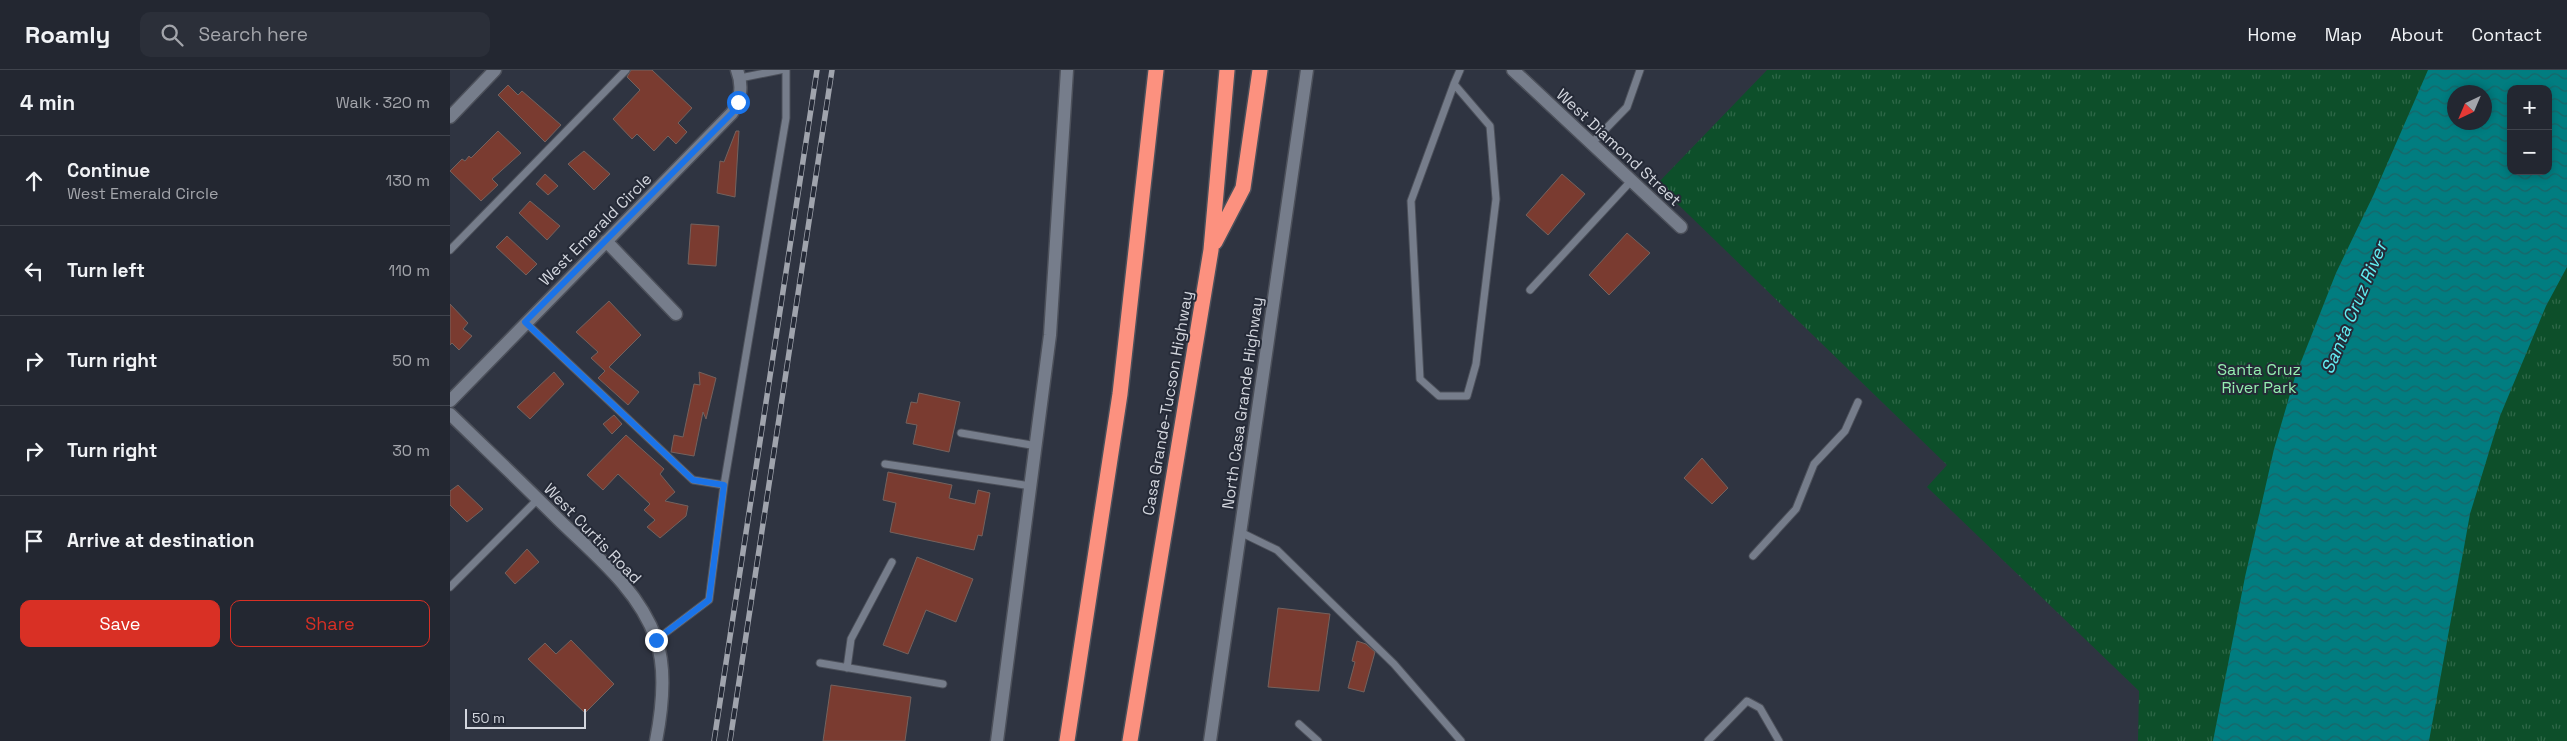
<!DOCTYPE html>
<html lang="en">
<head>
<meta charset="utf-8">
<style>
  :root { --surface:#232731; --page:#2b2f39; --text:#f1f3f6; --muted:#a3a5ab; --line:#40444d; --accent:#d93025 }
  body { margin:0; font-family:"Space Grotesk",sans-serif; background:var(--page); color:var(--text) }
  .controls { position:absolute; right:15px; top:15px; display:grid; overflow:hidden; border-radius:10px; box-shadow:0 2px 8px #0003 }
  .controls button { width:45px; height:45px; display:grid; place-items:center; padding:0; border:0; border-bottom:1px solid var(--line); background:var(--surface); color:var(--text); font:25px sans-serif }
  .compass { position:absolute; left:1997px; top:15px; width:45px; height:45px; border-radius:50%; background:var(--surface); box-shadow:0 2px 8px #0003; rotate:224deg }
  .scale { position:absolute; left:15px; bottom:12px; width:121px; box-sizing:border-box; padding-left:5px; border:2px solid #d3d6de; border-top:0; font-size:14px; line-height:18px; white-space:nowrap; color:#d3d6de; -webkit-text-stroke:4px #252a37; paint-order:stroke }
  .stop { position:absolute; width:15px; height:15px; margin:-11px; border:4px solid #1a73e8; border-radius:50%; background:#fff }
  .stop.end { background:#1a73e8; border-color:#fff; box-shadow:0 1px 5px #0008 }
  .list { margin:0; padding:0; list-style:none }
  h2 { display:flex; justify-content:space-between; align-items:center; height:65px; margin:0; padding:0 20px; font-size:21px }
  h2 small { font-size:16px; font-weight:400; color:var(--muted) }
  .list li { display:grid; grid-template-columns:32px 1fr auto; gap:15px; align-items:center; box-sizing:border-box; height:90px; padding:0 20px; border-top:1px solid var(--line) }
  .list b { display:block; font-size:19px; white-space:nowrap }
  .list p { margin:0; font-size:16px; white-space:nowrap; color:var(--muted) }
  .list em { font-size:16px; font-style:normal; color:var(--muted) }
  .actions { display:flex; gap:10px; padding:15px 20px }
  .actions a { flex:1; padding:11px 0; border:1px solid var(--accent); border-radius:10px; text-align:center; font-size:18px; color:var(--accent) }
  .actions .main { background:var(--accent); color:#fff }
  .icon { flex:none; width:28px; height:28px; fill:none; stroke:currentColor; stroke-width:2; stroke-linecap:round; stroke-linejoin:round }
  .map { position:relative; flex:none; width:2117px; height:671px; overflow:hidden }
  header { display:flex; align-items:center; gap:30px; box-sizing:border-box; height:70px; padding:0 25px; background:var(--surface); border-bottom:1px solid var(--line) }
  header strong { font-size:24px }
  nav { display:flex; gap:28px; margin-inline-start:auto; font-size:18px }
  .search { width:350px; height:45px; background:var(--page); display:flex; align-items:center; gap:12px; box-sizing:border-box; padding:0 18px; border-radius:10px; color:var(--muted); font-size:19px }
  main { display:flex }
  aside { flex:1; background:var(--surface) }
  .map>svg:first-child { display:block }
</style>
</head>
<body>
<header>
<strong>Roamly</strong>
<div class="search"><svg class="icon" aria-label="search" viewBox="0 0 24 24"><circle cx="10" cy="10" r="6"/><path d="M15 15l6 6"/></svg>Search here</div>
<nav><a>Home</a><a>Map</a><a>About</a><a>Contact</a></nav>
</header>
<main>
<aside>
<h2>4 min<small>Walk · 320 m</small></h2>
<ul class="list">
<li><svg class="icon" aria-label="ahead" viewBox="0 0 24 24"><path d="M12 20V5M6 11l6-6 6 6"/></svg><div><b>Continue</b><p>West Emerald Circle</p></div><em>130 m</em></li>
<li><svg class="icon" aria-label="left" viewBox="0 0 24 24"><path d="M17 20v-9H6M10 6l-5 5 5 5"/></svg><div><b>Turn left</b></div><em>110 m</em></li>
<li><svg class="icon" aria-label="right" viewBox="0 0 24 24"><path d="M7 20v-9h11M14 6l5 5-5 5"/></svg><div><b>Turn right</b></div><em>50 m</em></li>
<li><svg class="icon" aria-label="right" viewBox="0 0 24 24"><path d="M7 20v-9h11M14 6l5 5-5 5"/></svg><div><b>Turn right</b></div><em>30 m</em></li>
<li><svg class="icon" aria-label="arrive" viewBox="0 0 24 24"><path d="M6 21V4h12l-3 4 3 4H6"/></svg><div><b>Arrive at destination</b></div></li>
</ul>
<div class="actions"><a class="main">Save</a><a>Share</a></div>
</aside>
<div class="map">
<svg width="2117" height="671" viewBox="0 0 2117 671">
  <defs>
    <pattern id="grass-tufts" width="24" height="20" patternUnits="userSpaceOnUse" patternTransform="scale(1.25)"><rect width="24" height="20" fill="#0d4f2a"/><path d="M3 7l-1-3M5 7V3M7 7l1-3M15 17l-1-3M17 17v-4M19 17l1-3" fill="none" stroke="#2f6848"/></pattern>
    <pattern id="water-waves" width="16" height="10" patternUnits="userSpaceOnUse" patternTransform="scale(1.25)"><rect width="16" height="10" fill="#017d80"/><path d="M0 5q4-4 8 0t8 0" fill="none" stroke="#1a6568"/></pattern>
  </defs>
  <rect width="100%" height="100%" fill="#2f3441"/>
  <path fill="url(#grass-tufts)" fill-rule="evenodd" d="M 1317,0 L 2117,0 L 2117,671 L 1688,671 L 1689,621 L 1477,417 L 1497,395 L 1207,114 ZM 2061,19 L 2098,19 L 2098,101 L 2061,101 ZM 2004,22 L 2034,22 L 2034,52 L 2004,52 Z"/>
  <path fill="url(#water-waves)" fill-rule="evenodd" d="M 1978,0 L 2117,0 L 2117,197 L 2096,236 L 2050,346 L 2020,444 L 1979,671 L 1763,671 L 1795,507 L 1824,379 L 1845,307 L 1886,203 L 1924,124 ZM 2061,19 L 2098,19 L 2098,101 L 2061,101 ZM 2004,22 L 2034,22 L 2034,52 L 2004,52 Z"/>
  <path fill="#7a3b30" stroke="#74625e" d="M 181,0 L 202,0 L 242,38 L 228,53 L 237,62 L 226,74 L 218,66 L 204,81 L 187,64 L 182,69 L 163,49 L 190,20 L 177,7 Z
    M 58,15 L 68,25 L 72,21 L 111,55 L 95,72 L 48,25 Z
    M 48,61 L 71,83 L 42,109 L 48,115 L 31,131 L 0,101 L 12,89 L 15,91 L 19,86 L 21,88 Z
    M 286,61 L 289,61 L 285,127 L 267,123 L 270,91 L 274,92 Z
    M 134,81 L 160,104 L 144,120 L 118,94 Z
    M 95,104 L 108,116 L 98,125 L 86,114 Z
    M 1112,104 L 1135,124 L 1098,165 L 1076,145 Z
    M 80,131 L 110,156 L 97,170 L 69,143 Z
    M 241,154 L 269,156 L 266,196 L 238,194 Z
    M 1177,163 L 1200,183 L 1159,225 L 1139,205 Z
    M 57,166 L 87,194 L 76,205 L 46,177 Z
    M 159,231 L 191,265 L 159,297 L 189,322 L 178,335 L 148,308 L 155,301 L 141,288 L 148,282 L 126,262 Z
    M 0,234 L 18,253 L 13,259 L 22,266 L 9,280 L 2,273 L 0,275 Z
    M 104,302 L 114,314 L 80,349 L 67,337 Z
    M 249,302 L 266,308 L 256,349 L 253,342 L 244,386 L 221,382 L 224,365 L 233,367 L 244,314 L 250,315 Z
    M 469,323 L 510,332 L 499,382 L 463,374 L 467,355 L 456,353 L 461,332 L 467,333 Z
    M 164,345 L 172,354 L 162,364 L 153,354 Z
    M 176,365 L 214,399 L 210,404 L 225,422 L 215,431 L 238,436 L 236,446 L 210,468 L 197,457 L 205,450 L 194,440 L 200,434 L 168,404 L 153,420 L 137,405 Z
    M 1252,388 L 1278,418 L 1262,434 L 1234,408 Z
    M 438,402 L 502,415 L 499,428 L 525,434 L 528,420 L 540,423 L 532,466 L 528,465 L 524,480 L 440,462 L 446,433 L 433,430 Z
    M 8,415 L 33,439 L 17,452 L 0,435 L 0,421 Z
    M 77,479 L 89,492 L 65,514 L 55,503 Z
    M 467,487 L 523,509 L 506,552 L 476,540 L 458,584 L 433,575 Z
    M 828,538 L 880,544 L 869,621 L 818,617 Z
    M 121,570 L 164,614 L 135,643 L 78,589 L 95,573 L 106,584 Z
    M 907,571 L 916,574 L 925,582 L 914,622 L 898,618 L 905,592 L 902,591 Z
    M 381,615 L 461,627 L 455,671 L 373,671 Z"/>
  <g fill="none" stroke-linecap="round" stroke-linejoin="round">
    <defs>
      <path id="lane" d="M 290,8 L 330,0
        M 1004,14 L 1040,56 L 1046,129 L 1026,294 L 1017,326 L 989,326 L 970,309 L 961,131 L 1004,14 L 1010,0
        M 1141,74 L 1177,37 L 1190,0
        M 0,180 L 176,0
        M 1080,220 L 1181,111
        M 75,252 L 243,410 L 274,415
        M 511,363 L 587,376
        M 435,394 L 581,416
        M 790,462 L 827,480 L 944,594 L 1011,671
        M 1303,486 L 1346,439 L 1364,394 L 1395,361 L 1408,332
        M 0,517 L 88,429
        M 206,570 L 259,530 L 274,415 L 336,48 L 336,0
        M 370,593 L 493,614
        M 397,598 L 401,569 L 442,492
        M 849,654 L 868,671
        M 1258,671 L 1297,631 L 1310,638 L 1329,671"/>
      <path id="street" d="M 1063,0 L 1231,157
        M 0,47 L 45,0
        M 156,171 L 226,244
        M 0,331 L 282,43 C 291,28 293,16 287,0"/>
      <path id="secondary" d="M 0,344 C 36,379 73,414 109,450 C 145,485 189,520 206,569 C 217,600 212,640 206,671
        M 547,671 L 600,265 L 617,0
        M 760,671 L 857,0"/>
      <path id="highway" d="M 765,172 L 793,118 L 810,0
        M 617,671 L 670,324 L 706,0
        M 680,671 L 761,180 L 777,0"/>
    </defs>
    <use href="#lane" stroke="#4c505a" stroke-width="9"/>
    <use href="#street" stroke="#4c505a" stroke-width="15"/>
    <use href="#secondary" stroke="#4c505a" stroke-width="15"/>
    <use href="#highway" stroke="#4c505a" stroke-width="18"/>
    <use href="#lane" stroke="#767d8b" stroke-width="7"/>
    <use href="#street" stroke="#767d8b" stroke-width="12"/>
    <use href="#secondary" stroke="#767d8b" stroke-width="12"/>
    <use href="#highway" stroke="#fc917f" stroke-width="15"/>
    <defs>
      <path id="rail" d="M 264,671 L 367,0
        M 280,671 L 382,0"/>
    </defs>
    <use href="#rail" stroke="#a0a4ad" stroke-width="5.5"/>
    <use href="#rail" stroke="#252a37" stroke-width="4" stroke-dasharray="11" stroke-linecap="butt"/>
  </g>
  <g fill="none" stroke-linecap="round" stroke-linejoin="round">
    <path stroke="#1a73e8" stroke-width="6" d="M 206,570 L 259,530 L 274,415 L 243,410 L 75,252 L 282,43 L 288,32"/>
  </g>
  <g text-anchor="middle" stroke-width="4" stroke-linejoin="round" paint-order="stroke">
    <g font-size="16" fill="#d3d6de" stroke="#252a37">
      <text transform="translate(1169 77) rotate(43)" y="6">West Diamond Street</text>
      <text transform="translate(145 159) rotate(-45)" y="6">West Emerald Circle</text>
      <text transform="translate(717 333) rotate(-80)" y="6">Casa Grande-Tucson Highway</text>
      <text transform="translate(792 333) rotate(-82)" y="6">North Casa Grande Highway</text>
      <text transform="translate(143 463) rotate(46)" y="6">West Curtis Road</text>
    </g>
    <g font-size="16" fill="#95eeb1" stroke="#252a37">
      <text x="1809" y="305">Santa Cruz<tspan x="1809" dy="18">River Park</tspan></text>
    </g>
    <g font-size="18" font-style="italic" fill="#63eff4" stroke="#252a37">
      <text transform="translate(1904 238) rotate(-67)" y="6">Santa Cruz River</text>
    </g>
  </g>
</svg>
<div class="controls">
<button>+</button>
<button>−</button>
</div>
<svg class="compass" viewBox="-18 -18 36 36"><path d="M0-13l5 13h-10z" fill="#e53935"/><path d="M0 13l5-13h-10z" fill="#a3a5ab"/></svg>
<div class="scale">50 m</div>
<div class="stop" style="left:288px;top:32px"></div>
<div class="stop end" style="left:206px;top:570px"></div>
</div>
</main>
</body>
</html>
